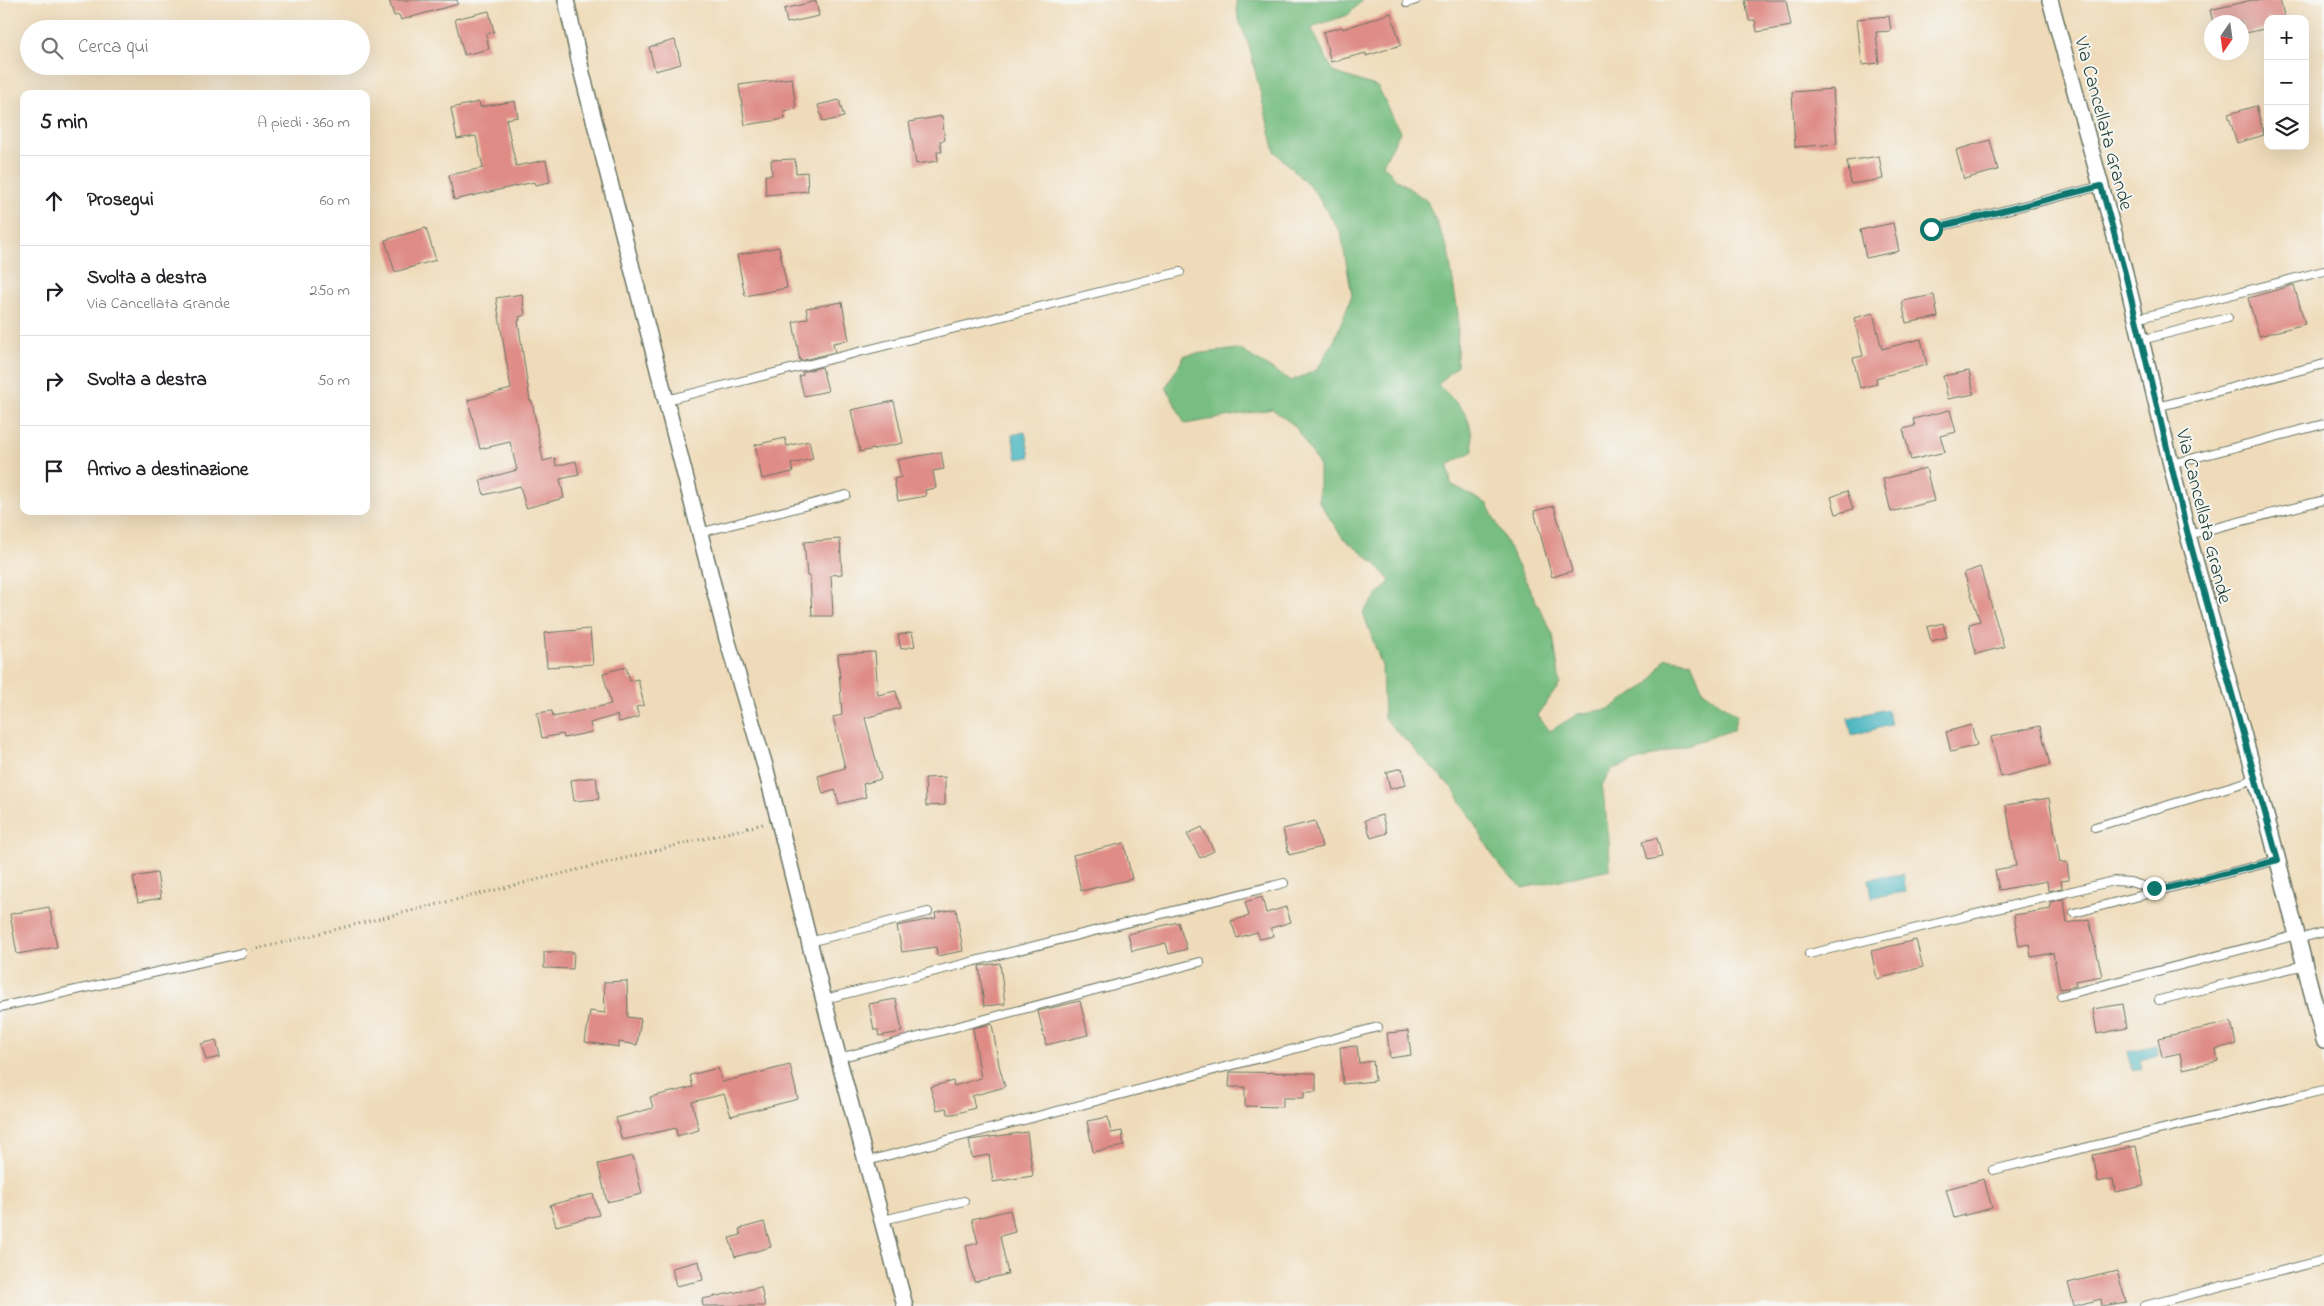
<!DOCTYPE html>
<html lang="it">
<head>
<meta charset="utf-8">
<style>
  :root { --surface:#fff; --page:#f2f2f2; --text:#202124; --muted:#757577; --line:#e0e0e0 }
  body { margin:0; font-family:"Indie Flower",sans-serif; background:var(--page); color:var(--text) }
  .controls { position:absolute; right:15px; top:15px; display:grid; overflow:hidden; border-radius:10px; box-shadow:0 5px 20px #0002 }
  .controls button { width:45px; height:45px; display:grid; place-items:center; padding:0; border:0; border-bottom:1px solid var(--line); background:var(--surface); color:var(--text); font:25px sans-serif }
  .compass { position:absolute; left:2204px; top:15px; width:45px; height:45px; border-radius:50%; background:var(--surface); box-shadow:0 5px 20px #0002; rotate:193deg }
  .stop { position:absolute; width:15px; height:15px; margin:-11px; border:4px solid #0f766e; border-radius:50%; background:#fff }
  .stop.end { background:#0f766e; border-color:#fff; box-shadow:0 1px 5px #0008 }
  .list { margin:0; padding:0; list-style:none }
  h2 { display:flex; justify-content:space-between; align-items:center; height:65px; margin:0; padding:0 20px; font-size:21px }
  h2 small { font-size:16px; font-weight:400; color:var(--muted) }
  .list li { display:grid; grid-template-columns:32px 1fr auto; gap:15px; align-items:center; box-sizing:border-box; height:90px; padding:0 20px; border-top:1px solid var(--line) }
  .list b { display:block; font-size:19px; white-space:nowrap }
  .list p { margin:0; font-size:16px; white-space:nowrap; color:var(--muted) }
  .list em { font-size:16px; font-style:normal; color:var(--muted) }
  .icon { flex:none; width:28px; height:28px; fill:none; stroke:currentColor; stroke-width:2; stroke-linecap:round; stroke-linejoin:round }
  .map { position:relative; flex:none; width:2324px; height:1306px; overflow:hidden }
  .search { position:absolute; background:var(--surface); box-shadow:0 5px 20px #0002; left:20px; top:20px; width:350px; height:55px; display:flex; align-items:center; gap:12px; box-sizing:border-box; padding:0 18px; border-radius:28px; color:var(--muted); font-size:19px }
  .panel { position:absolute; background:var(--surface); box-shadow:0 5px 20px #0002; left:20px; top:90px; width:350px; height:425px; border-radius:10px }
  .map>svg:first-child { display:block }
</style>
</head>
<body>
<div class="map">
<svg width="2324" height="1306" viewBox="0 0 2324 1306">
  <rect width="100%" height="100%" fill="#f6f6f2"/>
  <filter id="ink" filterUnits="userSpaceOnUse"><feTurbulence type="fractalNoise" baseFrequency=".02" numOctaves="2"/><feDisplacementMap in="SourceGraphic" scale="10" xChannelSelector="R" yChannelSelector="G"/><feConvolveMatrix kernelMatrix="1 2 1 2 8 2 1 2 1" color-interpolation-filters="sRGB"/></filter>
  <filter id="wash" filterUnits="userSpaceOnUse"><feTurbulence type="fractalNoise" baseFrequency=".0096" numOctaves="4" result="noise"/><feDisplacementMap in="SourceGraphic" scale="20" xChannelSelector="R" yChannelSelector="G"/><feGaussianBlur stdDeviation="1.12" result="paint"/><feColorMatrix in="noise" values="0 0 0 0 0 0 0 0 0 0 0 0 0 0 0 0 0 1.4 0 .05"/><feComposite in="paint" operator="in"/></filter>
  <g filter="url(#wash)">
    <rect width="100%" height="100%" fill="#efdbb9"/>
    <path fill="#78be82" stroke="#4c7e5b" d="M 1236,0 L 1362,0 L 1348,15 L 1311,27 L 1333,72 L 1378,87 L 1400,132 L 1383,164 L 1397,180 L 1427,201 L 1448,250 L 1458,314 L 1457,366 L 1438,385 C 1463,409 1472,414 1473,451 L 1448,465 L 1451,484 L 1487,504 L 1553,635 L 1560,684 L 1537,715 L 1550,731 L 1578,714 L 1609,709 L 1648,685 L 1666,658 L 1691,662 L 1703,691 L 1737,715 L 1733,730 L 1612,769 L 1602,785 L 1609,840 L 1610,869 L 1523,888 L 1500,867 L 1454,790 L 1384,718 L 1382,666 L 1363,612 L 1390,581 L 1375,563 L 1343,538 L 1319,502 L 1319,465 L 1295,426 L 1272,409 L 1185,424 L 1166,387 L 1185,355 L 1239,349 L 1291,381 L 1317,370 L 1334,341 L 1352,295 L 1341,233 L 1314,191 L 1275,152 L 1249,46 L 1238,17 Z"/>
    <path fill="#45b4bf" stroke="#32787a" d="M 1025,432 L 1030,457 L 1017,459 L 1012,435 Z
      M 1887,709 L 1891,725 L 1852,735 L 1848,718 Z
      M 1903,874 L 1906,892 L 1872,897 L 1869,879 Z
      M 2156,1045 L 2158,1055 L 2140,1060 L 2142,1069 L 2133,1071 L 2128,1052 Z"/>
    <g id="blocks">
      <path fill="#df8c87" d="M 389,0 L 457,0 L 458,4 L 401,20 L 399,15 L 394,16 Z
        M 1745,0 L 1786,0 L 1791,26 L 1757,32 L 1755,20 L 1749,21 Z
        M 2252,0 L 2280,0 L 2285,19 L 2268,19 L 2268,28 L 2242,34 L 2242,22 L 2213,22 L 2210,10 Z
        M 816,1 L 819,16 L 787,23 L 784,9 Z
        M 489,11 L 494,32 L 486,34 L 489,49 L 464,55 L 455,19 Z
        M 1391,13 L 1401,45 L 1366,56 L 1366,53 L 1331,62 L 1323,32 L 1342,27 L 1343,29 Z
        M 1889,16 L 1891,31 L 1876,32 L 1879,63 L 1862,65 L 1857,19 Z
        M 675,40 L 681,64 L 655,71 L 649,47 Z
        M 792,78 L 796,109 L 784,111 L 785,119 L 745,125 L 739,85 Z
        M 1833,89 L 1837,144 L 1795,147 L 1792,92 Z
        M 839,100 L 844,117 L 823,122 L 818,105 Z
        M 515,101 L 518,117 L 506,119 L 516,166 L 546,160 L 550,182 L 535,185 L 534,182 L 454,200 L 449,175 L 483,168 L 476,136 L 457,139 L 451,108 L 479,102 L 480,107 Z
        M 2256,106 L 2264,135 L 2237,143 L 2228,114 Z
        M 942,116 L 945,140 L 940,141 L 942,152 L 937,152 L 938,161 L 916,164 L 909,122 Z
        M 1990,140 L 1998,170 L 1964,179 L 1956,150 Z
        M 1879,156 L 1883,179 L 1851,184 L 1847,161 Z
        M 795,159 L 796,173 L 807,172 L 808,191 L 766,195 L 765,175 L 772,175 L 771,160 Z
        M 1893,223 L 1899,251 L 1866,258 L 1860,230 Z
        M 426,228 L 436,260 L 395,272 L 385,240 Z
        M 779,247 L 787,288 L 745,296 L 737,255 Z
        M 2294,285 L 2305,324 L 2259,336 L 2248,298 Z
        M 522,294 L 525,315 L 519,317 L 520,320 L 518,321 L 530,401 L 532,401 L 543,461 L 555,458 L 556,466 L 576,461 L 579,475 L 560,479 L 564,498 L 526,508 L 520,486 L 484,495 L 480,480 L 517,470 L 510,442 L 480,449 L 468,400 L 511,389 L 496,298 Z
        M 1934,295 L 1938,317 L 1906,323 L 1902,301 Z
        M 842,302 L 849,340 L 833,343 L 835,352 L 800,361 L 793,322 L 808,318 L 806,308 Z
        M 1873,313 L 1882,349 L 1921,339 L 1927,365 L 1876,378 L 1877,384 L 1860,388 L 1853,358 L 1863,356 L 1854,318 Z
        M 822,367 L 828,391 L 804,396 L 799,376 L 803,375 L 802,372 Z
        M 1969,371 L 1974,394 L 1948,399 L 1943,376 Z
        M 894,401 L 903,443 L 860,452 L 851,410 Z
        M 1950,410 L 1956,432 L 1940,436 L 1945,452 L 1911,460 L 1903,429 L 1915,426 L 1913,419 Z
        M 785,438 L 787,446 L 809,441 L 813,459 L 791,464 L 793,472 L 762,479 L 755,445 Z
        M 941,452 L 944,469 L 933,471 L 936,488 L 925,490 L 926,496 L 898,501 L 894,479 L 901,477 L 897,460 Z
        M 1926,468 L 1934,501 L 1891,512 L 1883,479 Z
        M 1847,491 L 1853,509 L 1836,514 L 1831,497 Z
        M 1554,506 L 1572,571 L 1552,577 L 1534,511 Z
        M 840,539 L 842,574 L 831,575 L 833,616 L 812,616 L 810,576 L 807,576 L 804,542 Z
        M 1980,567 L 2004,647 L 1976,654 L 1969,624 L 1980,621 L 1964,573 Z
        M 1943,623 L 1947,637 L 1931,641 L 1927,627 Z
        M 590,629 L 593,664 L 547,667 L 544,633 Z
        M 912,632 L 915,646 L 901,649 L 898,635 Z
        M 875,652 L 878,695 L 896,691 L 900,708 L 865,718 L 881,779 L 863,784 L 866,797 L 839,804 L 835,790 L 823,794 L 818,776 L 845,768 L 833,717 L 842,715 L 838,654 Z
        M 626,667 L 630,681 L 638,679 L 644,705 L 636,707 L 639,717 L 619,722 L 617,715 L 590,723 L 592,732 L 564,738 L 563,734 L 542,738 L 537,713 L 552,711 L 553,717 L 611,704 L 603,673 Z
        M 1971,725 L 1977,745 L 1951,752 L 1946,732 Z
        M 2040,726 L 2050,765 L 2001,777 L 1991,737 Z
        M 1402,768 L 1406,785 L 1390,789 L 1386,772 Z
        M 596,777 L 599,799 L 574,801 L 571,780 Z
        M 945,777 L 945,805 L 926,806 L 925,778 Z
        M 2049,798 L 2060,863 L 2067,862 L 2069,880 L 2061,881 L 2062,888 L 2048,891 L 2047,881 L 1999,890 L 1995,870 L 2016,866 L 2006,805 Z
        M 1382,815 L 1387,833 L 1371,838 L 1365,820 Z
        M 1315,821 L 1322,847 L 1289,855 L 1283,829 Z
        M 1202,827 L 1214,851 L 1200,858 L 1187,834 Z
        M 1657,838 L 1662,857 L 1648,860 L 1643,841 Z
        M 1124,843 L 1132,879 L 1081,891 L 1073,855 Z
        M 157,873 L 161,898 L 138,902 L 133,877 Z
        M 1262,897 L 1266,913 L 1286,907 L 1291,922 L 1271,928 L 1273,936 L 1260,939 L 1257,932 L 1237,938 L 1231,921 L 1249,916 L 1245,902 Z
        M 2064,899 L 2067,923 L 2089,919 L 2102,976 L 2075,981 L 2076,986 L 2060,989 L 2053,953 L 2031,957 L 2029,944 L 2019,946 L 2014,915 L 2051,909 L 2050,902 Z
        M 49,907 L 57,947 L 17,954 L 10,914 Z
        M 956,909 L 963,951 L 937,956 L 936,947 L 902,952 L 897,926 L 936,918 L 935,913 Z
        M 1178,922 L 1187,949 L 1169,954 L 1166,943 L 1132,951 L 1128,934 Z
        M 1916,940 L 1923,967 L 1877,979 L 1871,951 Z
        M 544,952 L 574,952 L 573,969 L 544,968 Z
        M 1000,963 L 1005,1004 L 984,1006 L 979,966 Z
        M 627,981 L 628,1017 L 641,1019 L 637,1045 L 619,1042 L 619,1047 L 585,1042 L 590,1011 L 605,1013 L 604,982 Z
        M 896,999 L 902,1032 L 879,1036 L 878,1030 L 874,1030 L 869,1004 Z
        M 1080,1001 L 1088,1035 L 1046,1045 L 1038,1011 Z
        M 2123,1004 L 2127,1028 L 2097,1034 L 2093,1009 Z
        M 2231,1022 L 2236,1044 L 2216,1049 L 2218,1061 L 2183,1069 L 2180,1053 L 2162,1057 L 2158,1038 Z
        M 992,1024 L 999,1065 L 1005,1087 L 972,1096 L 975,1108 L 954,1114 L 948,1114 L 946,1108 L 937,1110 L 930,1087 L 953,1081 L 954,1086 L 981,1078 L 973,1028 Z
        M 1408,1031 L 1411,1055 L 1390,1058 L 1387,1033 Z
        M 216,1040 L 220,1057 L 206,1060 L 201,1044 Z
        M 1357,1046 L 1359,1063 L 1373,1061 L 1375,1081 L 1343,1084 L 1340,1047 Z
        M 790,1065 L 798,1099 L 731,1116 L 724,1094 L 692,1102 L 699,1130 L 677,1136 L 676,1128 L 622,1140 L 616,1118 L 653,1108 L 650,1097 L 693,1087 L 690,1075 L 718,1068 L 722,1082 Z
        M 1230,1072 L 1316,1073 L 1316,1092 L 1304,1092 L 1304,1098 L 1283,1098 L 1283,1107 L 1245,1106 L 1245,1087 L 1229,1087 Z
        M 1108,1117 L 1111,1133 L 1122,1131 L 1124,1146 L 1093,1152 L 1087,1121 Z
        M 1027,1132 L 1033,1176 L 993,1182 L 989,1155 L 972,1158 L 969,1140 Z
        M 2136,1146 L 2144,1186 L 2115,1192 L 2113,1179 L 2098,1182 L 2093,1155 Z
        M 633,1156 L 642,1194 L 607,1202 L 598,1164 Z
        M 1984,1179 L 1992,1208 L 1954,1218 L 1946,1189 Z
        M 593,1194 L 599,1215 L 556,1226 L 550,1205 Z
        M 1010,1210 L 1015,1232 L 1000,1236 L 1008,1274 L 974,1282 L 966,1246 L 978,1243 L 972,1219 Z
        M 764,1222 L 771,1247 L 735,1257 L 729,1238 L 741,1235 L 739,1229 Z
        M 699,1261 L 703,1280 L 676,1286 L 672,1268 Z
        M 2117,1271 L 2126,1302 L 2102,1306 L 2101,1299 L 2074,1306 L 2068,1283 Z
        M 761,1287 L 765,1306 L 703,1306 L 702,1299 Z"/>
    </g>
  </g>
  <g filter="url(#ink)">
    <use href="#blocks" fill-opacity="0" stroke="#687463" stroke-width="1"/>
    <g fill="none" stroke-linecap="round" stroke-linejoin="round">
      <defs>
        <path id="lane" d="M 1407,3 L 1416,0
          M 1931,229 L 2101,186
          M 2136,319 L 2324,271
          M 2141,340 L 2228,318
          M 666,400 L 1180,272
          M 2157,407 L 2324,364
          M 2171,464 L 2324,424
          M 699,533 L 846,495
          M 2188,535 L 2324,500
          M 2095,827 L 2256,779
          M 2074,913 L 2278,860
          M 2298,939 L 2324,932
          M 809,942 L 928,912
          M 1809,954 L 2114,881 L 2130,882 L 2147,887 L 2168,888
          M 2061,996 L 2297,935
          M 825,999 L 1284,883
          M 2159,1000 L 2305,965
          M 0,1007 L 242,953
          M 839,1058 L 1200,962
          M 867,1161 L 1378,1027
          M 1993,1170 L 2324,1090
          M 883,1220 L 964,1201
          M 2144,1306 L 2324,1260"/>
        <path id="street" d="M 566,0 L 582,73 L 727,639 L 765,766 L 841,1068 L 905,1306
          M 2050,0 L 2125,273 L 2188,535 L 2271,834 L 2324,1040"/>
      </defs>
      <use href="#lane" stroke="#687463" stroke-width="10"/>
      <use href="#street" stroke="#687463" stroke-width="18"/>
      <path stroke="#687463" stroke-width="3" stroke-dasharray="1 4" stroke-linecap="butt" d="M 252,950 L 763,824"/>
      <use href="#lane" stroke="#fff" stroke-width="8"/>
      <use href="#street" stroke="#fff" stroke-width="15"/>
    </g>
  </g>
  <g fill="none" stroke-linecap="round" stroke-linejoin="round" filter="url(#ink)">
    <path stroke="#0f766e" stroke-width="6" d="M 1931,229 L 2101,186 L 2125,273 L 2188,535 L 2278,860 L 2168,888 L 2154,888"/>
  </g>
  <g text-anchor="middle" stroke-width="4" stroke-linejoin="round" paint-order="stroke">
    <g font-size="20" fill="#1f3d34" stroke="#f6f6f2">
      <text transform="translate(2105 123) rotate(75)" y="7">Via Cancellata Grande</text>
      <text transform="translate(2205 516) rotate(76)" y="7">Via Cancellata Grande</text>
    </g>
  </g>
</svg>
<div class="controls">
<button>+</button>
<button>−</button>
<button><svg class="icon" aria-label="layers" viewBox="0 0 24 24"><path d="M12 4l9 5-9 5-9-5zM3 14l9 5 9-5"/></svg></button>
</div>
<svg class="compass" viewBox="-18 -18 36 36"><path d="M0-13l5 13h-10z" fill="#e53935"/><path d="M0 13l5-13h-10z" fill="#757577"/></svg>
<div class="stop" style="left:1931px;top:229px"></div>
<div class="stop end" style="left:2154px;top:888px"></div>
<div class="search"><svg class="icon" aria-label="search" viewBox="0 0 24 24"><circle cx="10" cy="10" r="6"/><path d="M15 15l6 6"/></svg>Cerca qui</div>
<section class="panel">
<h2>5 min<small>A piedi · 360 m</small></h2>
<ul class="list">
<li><svg class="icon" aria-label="ahead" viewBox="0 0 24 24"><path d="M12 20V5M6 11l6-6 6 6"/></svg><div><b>Prosegui</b></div><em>60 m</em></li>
<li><svg class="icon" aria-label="right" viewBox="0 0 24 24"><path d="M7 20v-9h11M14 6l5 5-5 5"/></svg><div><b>Svolta a destra</b><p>Via Cancellata Grande</p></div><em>250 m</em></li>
<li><svg class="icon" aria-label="right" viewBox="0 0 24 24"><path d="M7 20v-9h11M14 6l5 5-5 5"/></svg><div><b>Svolta a destra</b></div><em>50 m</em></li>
<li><svg class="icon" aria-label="arrive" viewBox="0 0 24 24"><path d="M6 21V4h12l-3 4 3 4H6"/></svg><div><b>Arrivo a destinazione</b></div></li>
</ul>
</section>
</div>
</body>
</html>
